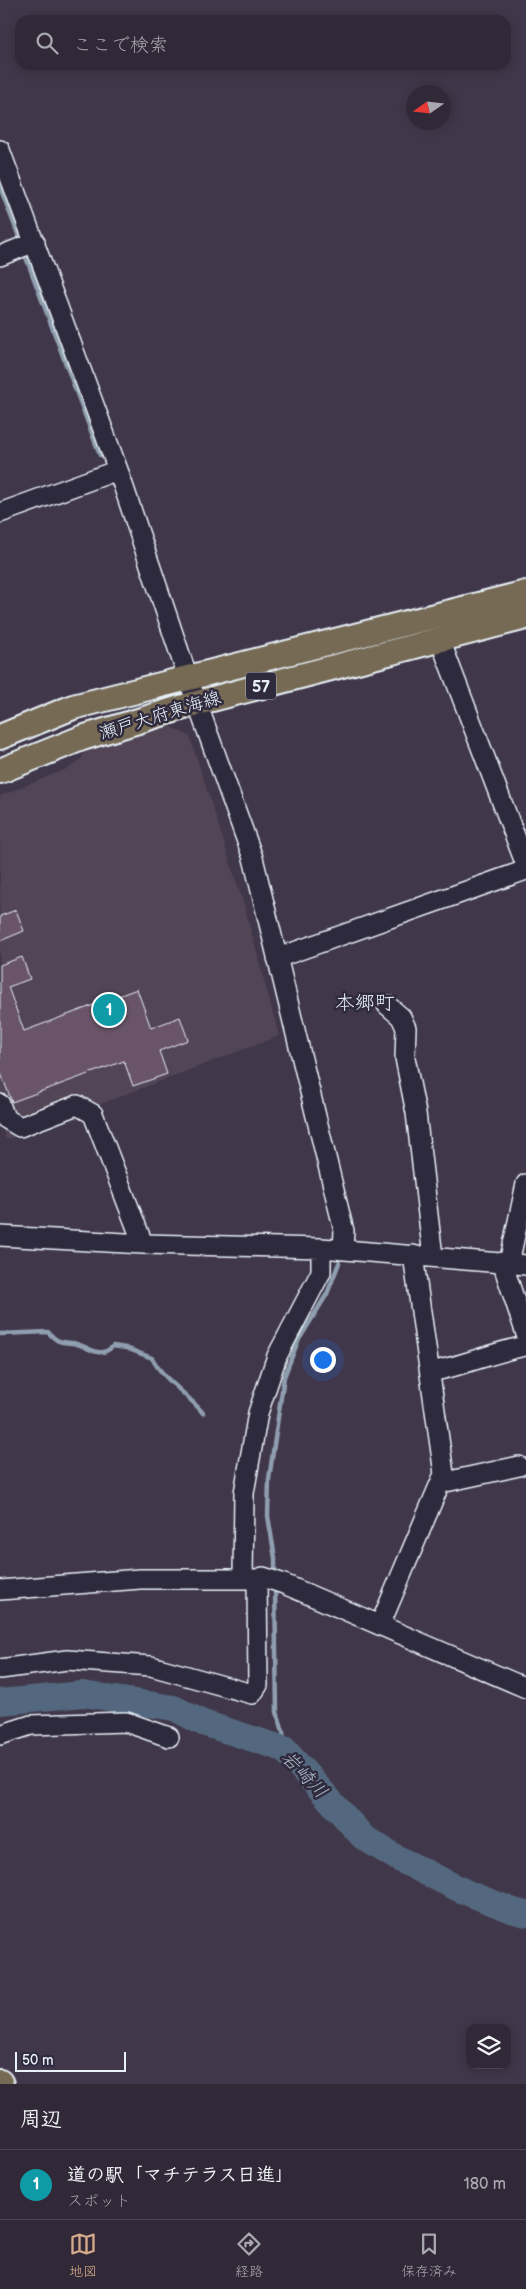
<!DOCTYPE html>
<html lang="ja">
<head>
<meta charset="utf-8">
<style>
  :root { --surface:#312938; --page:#393140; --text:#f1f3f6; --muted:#a8a6ae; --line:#4c4553; --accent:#d6ab8b }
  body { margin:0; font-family:"Balsamiq Sans","Klee One",sans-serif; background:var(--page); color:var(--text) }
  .controls { position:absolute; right:15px; bottom:15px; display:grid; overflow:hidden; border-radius:10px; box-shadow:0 2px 12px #0003 }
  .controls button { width:45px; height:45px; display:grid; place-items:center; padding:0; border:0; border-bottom:1px solid var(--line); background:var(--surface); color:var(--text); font:25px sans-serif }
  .compass { position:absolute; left:406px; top:85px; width:45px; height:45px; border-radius:50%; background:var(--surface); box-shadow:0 2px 12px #0003; rotate:256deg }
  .scale { position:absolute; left:15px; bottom:12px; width:111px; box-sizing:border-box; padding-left:5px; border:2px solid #e8f1f8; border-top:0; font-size:14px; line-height:18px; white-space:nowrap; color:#e8f1f8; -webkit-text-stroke:4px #2f2a3d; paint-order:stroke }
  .you { position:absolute; left:322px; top:1359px; width:18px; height:18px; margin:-12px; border:4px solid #fff; border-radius:50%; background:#1a73e8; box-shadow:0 0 0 8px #1a73e833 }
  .badge { display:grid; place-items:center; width:32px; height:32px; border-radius:50%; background:var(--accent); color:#fff; font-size:16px; font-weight:700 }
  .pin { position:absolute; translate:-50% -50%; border:2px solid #fff; box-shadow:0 1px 5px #0006 }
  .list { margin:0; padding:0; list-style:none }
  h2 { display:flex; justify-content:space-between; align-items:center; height:65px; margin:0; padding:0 20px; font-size:21px }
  h2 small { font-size:16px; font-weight:400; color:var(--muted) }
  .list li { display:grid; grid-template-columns:32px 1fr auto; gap:15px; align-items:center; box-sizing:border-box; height:70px; padding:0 20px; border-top:1px solid var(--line) }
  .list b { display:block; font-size:19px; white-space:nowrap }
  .list p { margin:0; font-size:16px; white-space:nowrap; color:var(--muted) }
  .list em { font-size:16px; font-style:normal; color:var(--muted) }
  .icon { flex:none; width:28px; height:28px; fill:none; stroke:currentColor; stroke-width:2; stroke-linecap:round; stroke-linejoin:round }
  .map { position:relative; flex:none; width:526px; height:2084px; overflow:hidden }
  .search { position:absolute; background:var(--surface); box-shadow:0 2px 12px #0003; left:15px; right:15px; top:15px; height:55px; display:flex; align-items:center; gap:12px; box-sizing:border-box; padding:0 18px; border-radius:15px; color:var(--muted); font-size:19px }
  .sheet { height:135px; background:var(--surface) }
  nav { display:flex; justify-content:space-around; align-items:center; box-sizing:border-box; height:70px; border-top:1px solid var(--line); background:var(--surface); font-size:14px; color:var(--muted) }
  nav a { display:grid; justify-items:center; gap:2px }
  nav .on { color:var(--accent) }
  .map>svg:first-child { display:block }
</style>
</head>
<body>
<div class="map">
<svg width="526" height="2084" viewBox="0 0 526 2084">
  <rect width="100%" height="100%" fill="#41374a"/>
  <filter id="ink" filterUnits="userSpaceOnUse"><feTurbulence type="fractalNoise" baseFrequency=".02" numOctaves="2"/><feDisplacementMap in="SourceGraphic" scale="10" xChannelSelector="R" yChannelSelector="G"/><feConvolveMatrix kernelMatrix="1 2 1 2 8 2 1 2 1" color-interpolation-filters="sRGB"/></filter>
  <g filter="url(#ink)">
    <path fill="#514456" d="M 165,723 L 190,737 L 245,908 L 279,1036 L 6,1140 L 0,1123 L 0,796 L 71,767 L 81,759 L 87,749 L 95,744 Z"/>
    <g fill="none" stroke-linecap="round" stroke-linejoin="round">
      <path stroke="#8f9faf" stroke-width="4.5" d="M 0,187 L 21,242
        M 24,252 L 100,455
        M 0,1334 L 48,1332 C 62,1348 65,1339 80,1345 C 93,1350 101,1358 113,1346 L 126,1348 L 152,1358 C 164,1381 187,1393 203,1413
        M 275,1577 L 275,1558 L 268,1516 L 269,1479 L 284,1377 L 298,1341 L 327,1294 L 339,1263
        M 275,1587 L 277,1712 L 283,1731 L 284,1749"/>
      <path stroke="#53687e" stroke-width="26" d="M 0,1702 L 83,1694 L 174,1708 L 203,1723 L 284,1749 L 363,1837 L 397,1858 L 465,1892 L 514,1911 L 526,1914"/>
    </g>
    <path fill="#6b5467" stroke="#e8f1f8" d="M 16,910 L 24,931 L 0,941 L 0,916 Z
      M 22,957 L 30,979 L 8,987 L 24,1031 L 137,989 L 151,1028 L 180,1017 L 188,1040 L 159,1051 L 167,1074 L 133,1086 L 124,1061 L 12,1102 L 0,1071 L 0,965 Z"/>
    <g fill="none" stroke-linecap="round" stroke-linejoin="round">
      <defs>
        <path id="minor" d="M 0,150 L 118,470 L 188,678 L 253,858 L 344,1231 L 343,1250
          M 0,256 L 35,242
          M 0,513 L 118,470
          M 440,640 L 526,865
          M 277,958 L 526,870
          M 387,1005 L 401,1017 L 406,1028 L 405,1058 L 416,1113 L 433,1257
          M 0,1104 L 5,1118 L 20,1127 L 77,1105 L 93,1114 L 143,1244
          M 0,1236 L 143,1244 L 321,1248 L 526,1265
          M 502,1262 L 526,1334
          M 509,1263 L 526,1184
          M 430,1372 C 463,1366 493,1352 526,1346
          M 441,1483 L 519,1466
          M 243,1579 L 244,1493 L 258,1413 L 277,1356 L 321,1272 L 321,1248
          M 0,1590 L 140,1579 L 257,1579 L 263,1577 L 284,1584 L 526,1688
          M 380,1625 L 444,1474 L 413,1255
          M 0,1669 L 67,1660 L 151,1666 L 252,1694 L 258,1685 L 257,1579
          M 0,1735 L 31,1725 L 126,1722 L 169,1737"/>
        <path id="major" d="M 0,737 L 73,707 L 526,593
          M 0,771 L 82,738 L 197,703 L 526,617
          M 0,2082 L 1,2084"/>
      </defs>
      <use href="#minor" stroke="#e8f1f8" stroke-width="22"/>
      <use href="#major" stroke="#e8f1f8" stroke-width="28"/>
      <use href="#minor" stroke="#2f2a3d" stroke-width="19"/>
      <use href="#major" stroke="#766a55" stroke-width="24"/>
    </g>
  </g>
  <g text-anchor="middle" stroke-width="5" stroke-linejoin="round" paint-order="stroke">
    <rect fill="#2f2a3d" stroke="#b0b5c0" stroke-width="1" x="246" y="672.5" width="30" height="27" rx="4"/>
    <g font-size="16" font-weight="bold" fill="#e8f1f8">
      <text x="261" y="692">57</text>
    </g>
    <g font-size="18" fill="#e8f1f8" stroke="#2f2a3d">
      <text transform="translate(160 715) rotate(-17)" y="6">瀬戸大府東海線</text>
    </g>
    <g font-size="19" font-style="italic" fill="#acbac7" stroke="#2f2a3d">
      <text transform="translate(305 1774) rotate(46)" y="7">岩崎川</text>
    </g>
    <g font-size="20" fill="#e8f1f8" stroke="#2f2a3d">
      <text x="365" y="1009">本郷町</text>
    </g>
  </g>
</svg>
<div class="controls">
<button><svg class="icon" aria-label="layers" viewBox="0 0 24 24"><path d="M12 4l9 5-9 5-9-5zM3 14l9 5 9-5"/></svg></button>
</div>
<svg class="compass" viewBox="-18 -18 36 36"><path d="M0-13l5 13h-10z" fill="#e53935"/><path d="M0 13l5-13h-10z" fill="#a8a6ae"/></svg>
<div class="scale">50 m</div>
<div class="you"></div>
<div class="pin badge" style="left:109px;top:1010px;background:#0f9aa8">1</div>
<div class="search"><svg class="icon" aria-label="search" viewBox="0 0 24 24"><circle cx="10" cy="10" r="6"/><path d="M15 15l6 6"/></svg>ここで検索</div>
</div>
<section class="sheet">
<h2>周辺<small></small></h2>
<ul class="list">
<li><span class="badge" style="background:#0f9aa8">1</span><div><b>道の駅「マチテラス日進」</b><p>スポット</p></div><em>180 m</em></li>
</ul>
</section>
<nav>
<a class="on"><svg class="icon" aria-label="map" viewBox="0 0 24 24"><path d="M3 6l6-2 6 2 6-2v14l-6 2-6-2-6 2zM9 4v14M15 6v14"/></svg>地図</a>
<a><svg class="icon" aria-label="directions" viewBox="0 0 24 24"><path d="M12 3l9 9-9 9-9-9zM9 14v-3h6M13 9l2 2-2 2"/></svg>経路</a>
<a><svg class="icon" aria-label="saved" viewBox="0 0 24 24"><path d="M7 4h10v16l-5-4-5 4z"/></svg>保存済み</a>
</nav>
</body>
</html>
